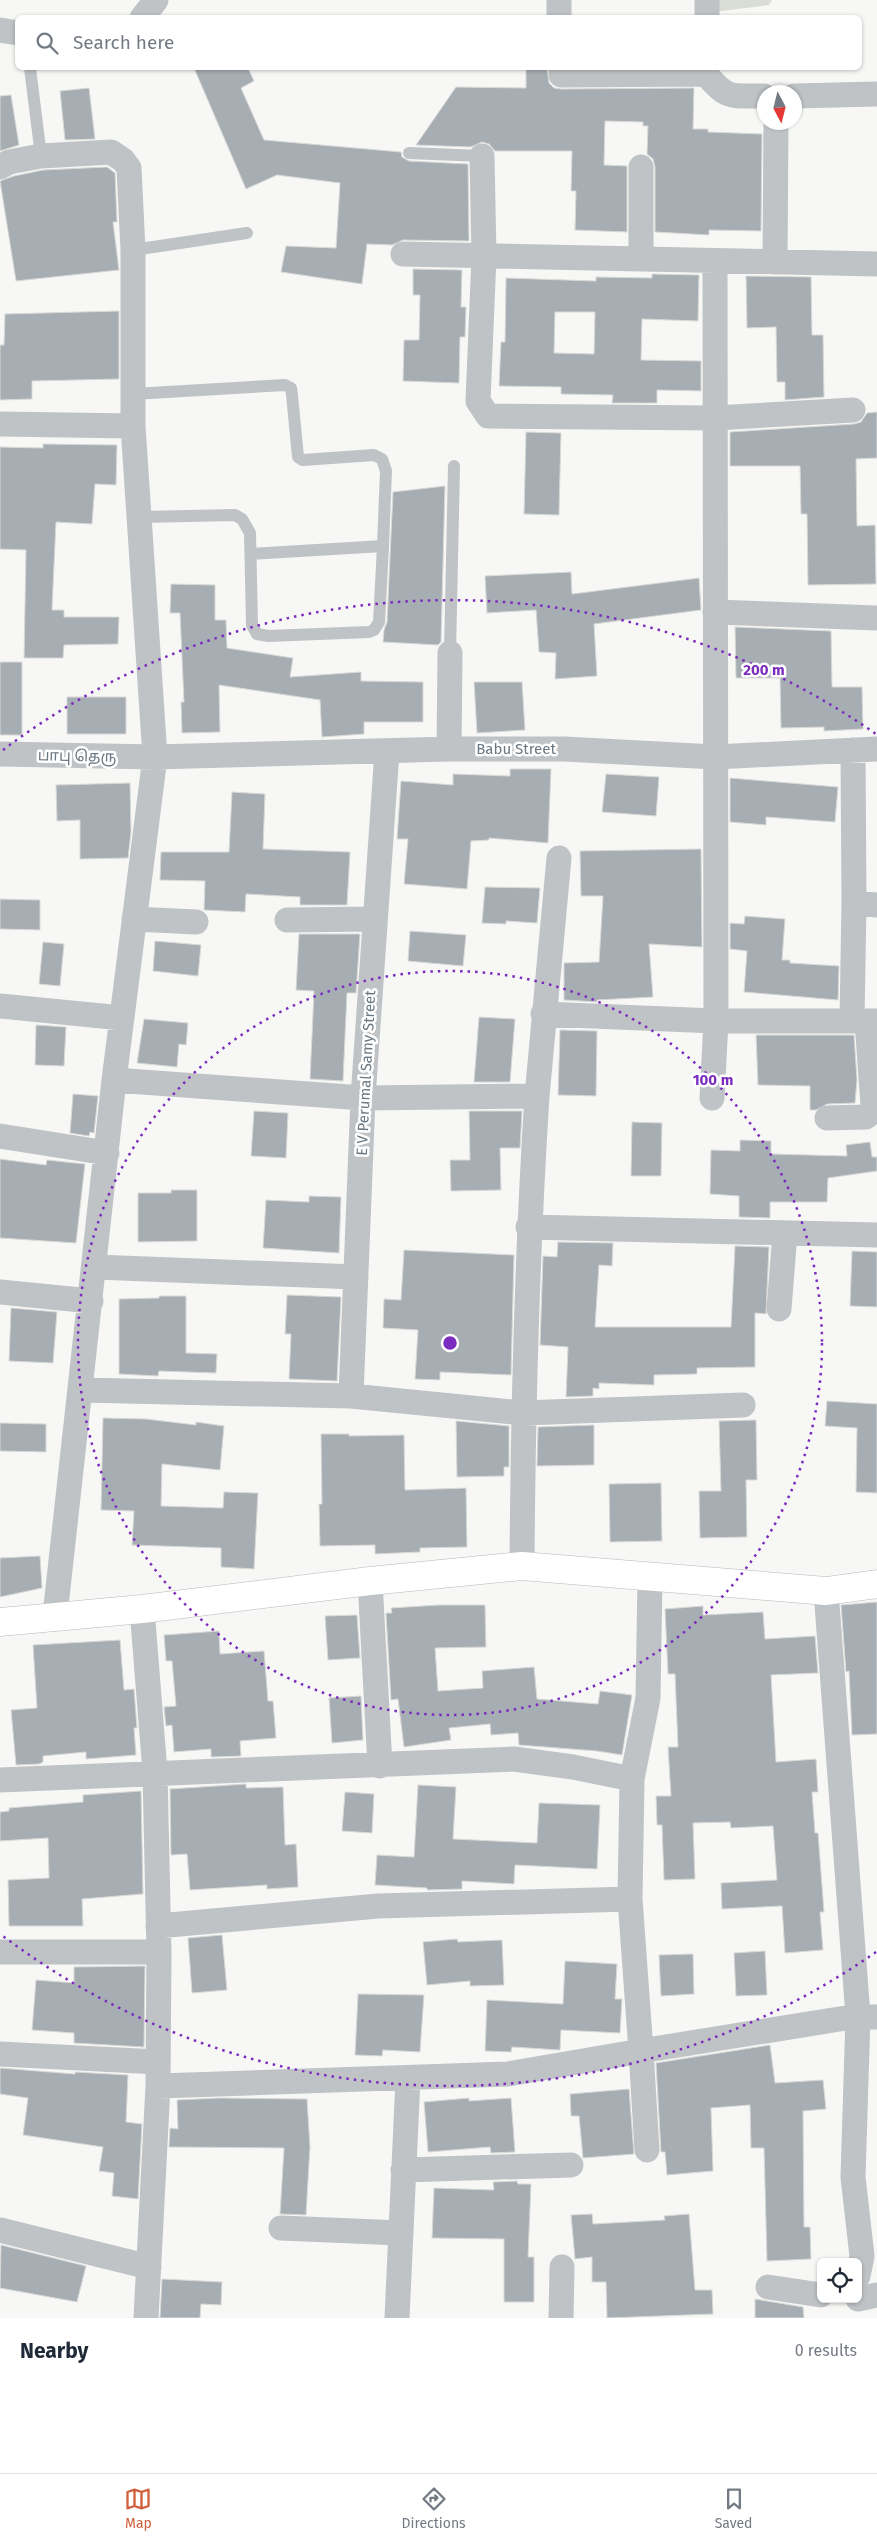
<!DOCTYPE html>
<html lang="en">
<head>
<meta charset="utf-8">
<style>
  :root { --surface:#fff; --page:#f2f2f3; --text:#1f2937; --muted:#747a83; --line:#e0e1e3; --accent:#d0603b }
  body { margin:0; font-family:"Fira Sans","Noto Sans Tamil",sans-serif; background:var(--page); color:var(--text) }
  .controls { position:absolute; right:15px; bottom:15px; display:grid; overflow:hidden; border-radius:8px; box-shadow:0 1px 4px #0004 }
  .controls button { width:45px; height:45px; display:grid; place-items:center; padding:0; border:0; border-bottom:1px solid var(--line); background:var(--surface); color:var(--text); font:25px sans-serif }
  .compass { position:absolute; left:757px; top:85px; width:45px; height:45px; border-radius:50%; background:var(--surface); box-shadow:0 1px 4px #0004; rotate:173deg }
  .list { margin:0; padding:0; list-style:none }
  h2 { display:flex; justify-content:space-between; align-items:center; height:65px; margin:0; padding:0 20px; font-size:21px }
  h2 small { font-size:16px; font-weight:400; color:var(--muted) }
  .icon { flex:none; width:28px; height:28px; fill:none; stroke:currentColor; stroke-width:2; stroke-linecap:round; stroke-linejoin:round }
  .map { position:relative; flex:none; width:877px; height:2318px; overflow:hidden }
  .search { position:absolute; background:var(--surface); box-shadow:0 1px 4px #0004; left:15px; right:15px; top:15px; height:55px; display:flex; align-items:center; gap:12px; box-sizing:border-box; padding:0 18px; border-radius:8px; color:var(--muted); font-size:19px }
  .sheet { height:155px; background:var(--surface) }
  nav { display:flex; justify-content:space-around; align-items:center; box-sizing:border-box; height:70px; border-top:1px solid var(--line); background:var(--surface); font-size:14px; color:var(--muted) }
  nav a { display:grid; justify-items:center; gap:2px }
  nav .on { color:var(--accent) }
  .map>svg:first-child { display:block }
</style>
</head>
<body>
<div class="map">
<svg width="877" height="2318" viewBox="0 0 877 2318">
  <rect width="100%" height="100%" fill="#f7f7f5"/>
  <path fill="#d9ddd6" d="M 713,0 L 772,0 L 769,5 L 713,12 Z"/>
  <path fill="#a7aeb3" stroke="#d9d9d7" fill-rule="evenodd" d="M 194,68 L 248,68 L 254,81 L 241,88 L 264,140 L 401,152 L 402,157 L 409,161 L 468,164 L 469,241 L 403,240 L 392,245 L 367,244 L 362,284 L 281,272 L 286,246 L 336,248 L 340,183 L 277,175 L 246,189 Z
    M 526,68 L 547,68 L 549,83 L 554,88 L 561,89 L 694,88 L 693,129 L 708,129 L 708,132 L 762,134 L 761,231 L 709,230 L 709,235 L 655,232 L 655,167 L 653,159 L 647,154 L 648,126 L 643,126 L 643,122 L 605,121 L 604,165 L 627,166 L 627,232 L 575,230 L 576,191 L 571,191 L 572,151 L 495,151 L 489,144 L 482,142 L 471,147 L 416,145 L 456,87 L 526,88 Z
    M 89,88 L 95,139 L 65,140 L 60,91 Z
    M 11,95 L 19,145 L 0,151 L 0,96 Z
    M 107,167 L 115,173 L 117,222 L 113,222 L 119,270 L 16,281 L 0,181 L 14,176 L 43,170 Z
    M 413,269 L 462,270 L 461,307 L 466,307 L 465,337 L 460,337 L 459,383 L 403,381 L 404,340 L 419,340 L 420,295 L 413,295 Z
    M 652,274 L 699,275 L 698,321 L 642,319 L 641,360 L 701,361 L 701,391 L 657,390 L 657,403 L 612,403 L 613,395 L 561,394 L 561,387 L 499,386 L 501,342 L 505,342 L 506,278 L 596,281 L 596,277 L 652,278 ZM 555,312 L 595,312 L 594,354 L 554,353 Z
    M 746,276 L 811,277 L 812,335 L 823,335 L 824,397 L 785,400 L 785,382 L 777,382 L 776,327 L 747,328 Z
    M 119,311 L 119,379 L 32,381 L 32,399 L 0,400 L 0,345 L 4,345 L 5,314 Z
    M 877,412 L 877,458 L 856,459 L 857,526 L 875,525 L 876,584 L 808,585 L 807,514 L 801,514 L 800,466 L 730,466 L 730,432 L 854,424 L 861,422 L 867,413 Z
    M 526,432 L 561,433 L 559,515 L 524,514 Z
    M 43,444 L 117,445 L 116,485 L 95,484 L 92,524 L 56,522 L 52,610 L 64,610 L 64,617 L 119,617 L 118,644 L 64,645 L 63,658 L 24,658 L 26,550 L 0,549 L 0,447 L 43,448 Z
    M 445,486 L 441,642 L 438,645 L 383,642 L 384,630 L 387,622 L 393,492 Z
    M 571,572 L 572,594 L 699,578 L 701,610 L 594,624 L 597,676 L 555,679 L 556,653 L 539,652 L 536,610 L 487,613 L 485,576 Z
    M 171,584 L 215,585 L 215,620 L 226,620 L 227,648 L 293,658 L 290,677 L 361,672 L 361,681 L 423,682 L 423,722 L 364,722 L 364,734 L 322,737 L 320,700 L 219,685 L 220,732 L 182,733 L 181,702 L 184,702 L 180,613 L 170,613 Z
    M 735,627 L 831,631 L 832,687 L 862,687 L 863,729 L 824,731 L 824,727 L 781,728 L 780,678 L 736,678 Z
    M 0,662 L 22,662 L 22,735 L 0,735 Z
    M 474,682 L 522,682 L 525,730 L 477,733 Z
    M 67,697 L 126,697 L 126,734 L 67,734 Z
    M 510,769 L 551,769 L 548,843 L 489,838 L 489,840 L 471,841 L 467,889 L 404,884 L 408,839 L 397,839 L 401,781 L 453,785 L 453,774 L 510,776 Z
    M 606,774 L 659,777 L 656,816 L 602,812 Z
    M 730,778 L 838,787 L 835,822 L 766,817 L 766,825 L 730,822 Z
    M 130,783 L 131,832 L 128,858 L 80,859 L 80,820 L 57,821 L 56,785 Z
    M 232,792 L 265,794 L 263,849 L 350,852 L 347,905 L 300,905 L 300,897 L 246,894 L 245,912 L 204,910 L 205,881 L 160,880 L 161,852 L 229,852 Z
    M 701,849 L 702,947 L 649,944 L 653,997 L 597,1000 L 597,1002 L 564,1000 L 564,963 L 599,962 L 603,896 L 581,896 L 580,851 Z
    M 485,887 L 540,888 L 537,923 L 506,921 L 506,924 L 482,923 Z
    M 0,899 L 40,900 L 40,930 L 0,929 Z
    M 745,916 L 785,919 L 782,960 L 790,960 L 790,963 L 839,966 L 838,1000 L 744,992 L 747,951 L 730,949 L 730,923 L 744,924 Z
    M 410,931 L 466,935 L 463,966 L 408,961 Z
    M 299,934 L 360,934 L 356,993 L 347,993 L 343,1081 L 310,1079 L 314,991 L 296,990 Z
    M 155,941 L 201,945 L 198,976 L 153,971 Z
    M 43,942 L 64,944 L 60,986 L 39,984 Z
    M 479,1017 L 515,1019 L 510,1082 L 474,1082 Z
    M 144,1019 L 188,1023 L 186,1045 L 179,1044 L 177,1067 L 137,1063 Z
    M 36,1025 L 66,1027 L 64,1066 L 35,1065 Z
    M 560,1030 L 597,1031 L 596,1096 L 558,1095 Z
    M 756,1035 L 854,1035 L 857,1080 L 855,1103 L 827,1104 L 816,1110 L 810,1110 L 810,1086 L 758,1085 Z
    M 73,1094 L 98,1096 L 94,1133 L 90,1132 L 89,1136 L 70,1133 Z
    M 254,1111 L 288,1113 L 286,1158 L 251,1156 Z
    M 469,1111 L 522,1111 L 520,1148 L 500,1148 L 501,1190 L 451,1191 L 450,1160 L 470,1160 Z
    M 632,1122 L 662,1123 L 661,1176 L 631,1176 Z
    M 740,1140 L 771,1141 L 771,1154 L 847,1156 L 846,1145 L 870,1142 L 872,1157 L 877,1157 L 877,1171 L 828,1178 L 827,1202 L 770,1202 L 770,1218 L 739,1217 L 739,1196 L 710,1194 L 711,1150 L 740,1151 Z
    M 0,1159 L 46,1165 L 47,1160 L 85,1164 L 76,1243 L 0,1238 Z
    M 171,1190 L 197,1190 L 197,1241 L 138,1242 L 138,1193 L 171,1193 Z
    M 309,1196 L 341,1197 L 339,1253 L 263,1248 L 266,1200 L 309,1202 Z
    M 558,1242 L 613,1243 L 612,1266 L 599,1265 L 595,1327 L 731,1327 L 735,1246 L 769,1247 L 766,1314 L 755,1313 L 755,1367 L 697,1368 L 697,1374 L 654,1375 L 654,1385 L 599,1383 L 599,1389 L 593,1388 L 593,1396 L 566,1397 L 568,1347 L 540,1345 L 543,1256 L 557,1257 Z
    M 404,1250 L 514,1255 L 511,1375 L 440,1372 L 440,1380 L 415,1379 L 418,1330 L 383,1328 L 384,1299 L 401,1300 Z
    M 852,1251 L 877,1252 L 877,1307 L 850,1306 Z
    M 287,1295 L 341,1297 L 337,1381 L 289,1379 L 291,1334 L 285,1334 Z
    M 159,1296 L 186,1296 L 186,1353 L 217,1354 L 216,1373 L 159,1371 L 158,1376 L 119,1374 L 119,1299 L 159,1298 Z
    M 11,1308 L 57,1312 L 53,1363 L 9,1361 Z
    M 827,1401 L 877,1404 L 877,1493 L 856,1492 L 857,1428 L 825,1426 Z
    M 103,1418 L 146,1419 L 196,1425 L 196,1422 L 224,1426 L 220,1470 L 162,1464 L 161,1506 L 223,1508 L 224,1492 L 258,1493 L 254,1569 L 221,1567 L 221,1548 L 132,1545 L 134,1511 L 101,1510 Z
    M 756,1420 L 757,1480 L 746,1480 L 747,1537 L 700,1538 L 699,1491 L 721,1491 L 719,1421 Z
    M 456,1421 L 509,1426 L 509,1467 L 504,1467 L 504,1476 L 457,1477 Z
    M 0,1423 L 46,1424 L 46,1452 L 0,1451 Z
    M 594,1425 L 594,1465 L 537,1466 L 538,1427 Z
    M 321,1434 L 349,1434 L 349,1436 L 404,1435 L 405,1490 L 466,1488 L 467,1547 L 420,1548 L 420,1552 L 375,1554 L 375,1545 L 320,1546 L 319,1504 L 322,1504 Z
    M 661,1483 L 662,1541 L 610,1542 L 609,1484 Z
    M 40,1556 L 42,1588 L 0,1597 L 0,1558 Z
    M 877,1602 L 877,1734 L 852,1735 L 849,1671 L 846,1672 L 841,1605 Z
    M 439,1605 L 485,1605 L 486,1647 L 435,1648 L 438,1691 L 483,1688 L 482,1671 L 534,1667 L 537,1699 L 598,1704 L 600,1691 L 632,1695 L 622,1755 L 597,1751 L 519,1745 L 518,1733 L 491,1735 L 490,1724 L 449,1728 L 451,1740 L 404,1747 L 398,1699 L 391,1700 L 386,1613 L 392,1613 L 391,1608 Z
    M 703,1606 L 703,1615 L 763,1612 L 765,1639 L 815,1636 L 818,1673 L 771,1675 L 776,1762 L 816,1759 L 818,1792 L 812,1792 L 815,1833 L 818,1833 L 824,1912 L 820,1912 L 823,1950 L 785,1953 L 782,1906 L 722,1909 L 721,1883 L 777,1880 L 773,1826 L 731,1828 L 730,1822 L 693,1823 L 695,1879 L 664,1880 L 662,1825 L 657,1825 L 656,1796 L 671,1796 L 668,1747 L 678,1747 L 675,1674 L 668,1674 L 665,1609 Z
    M 357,1615 L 360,1658 L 328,1660 L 325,1616 Z
    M 219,1631 L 220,1654 L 264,1651 L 268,1701 L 273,1701 L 276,1738 L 240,1741 L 241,1756 L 211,1757 L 211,1749 L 174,1752 L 172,1725 L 166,1726 L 164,1707 L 176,1706 L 172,1661 L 166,1661 L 164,1635 Z
    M 120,1640 L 124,1690 L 134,1689 L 137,1728 L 134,1728 L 136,1755 L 86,1759 L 86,1752 L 43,1756 L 43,1762 L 39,1764 L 16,1765 L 11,1710 L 37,1708 L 33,1645 Z
    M 361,1696 L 363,1740 L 332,1743 L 329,1698 Z
    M 246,1784 L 246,1788 L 283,1787 L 285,1845 L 296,1844 L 298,1887 L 267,1889 L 267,1885 L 190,1890 L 187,1854 L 171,1855 L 170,1789 Z
    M 418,1785 L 456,1787 L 453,1839 L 537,1843 L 539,1803 L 600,1805 L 597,1869 L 515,1865 L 514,1884 L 462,1881 L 462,1889 L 427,1890 L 427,1888 L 375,1885 L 377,1855 L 414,1857 Z
    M 141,1791 L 143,1894 L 82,1899 L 83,1926 L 9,1926 L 8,1880 L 49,1878 L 48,1838 L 0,1841 L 0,1812 L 9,1811 L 9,1808 L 83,1802 L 83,1795 Z
    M 345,1792 L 374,1794 L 372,1833 L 342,1831 Z
    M 222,1935 L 227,1990 L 192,1993 L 188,1938 Z
    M 457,1939 L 458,1942 L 502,1940 L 504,1985 L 470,1986 L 470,1981 L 427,1985 L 423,1942 Z
    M 765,1951 L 767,1995 L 736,1996 L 734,1953 Z
    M 693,1954 L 694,1994 L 661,1996 L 659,1955 Z
    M 565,1961 L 617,1964 L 615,1999 L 622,1999 L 620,2033 L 561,2030 L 560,2050 L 512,2047 L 511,2052 L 485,2051 L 487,2000 L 563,2004 Z
    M 145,1966 L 144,2047 L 74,2043 L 74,2033 L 32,2030 L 36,1980 L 74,1983 L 74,1967 Z
    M 358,1994 L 424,1995 L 420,2052 L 383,2050 L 382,2056 L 355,2055 Z
    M 770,2045 L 775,2083 L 823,2080 L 826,2109 L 803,2111 L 804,2227 L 810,2227 L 811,2259 L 767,2261 L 764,2148 L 751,2148 L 750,2105 L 711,2108 L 713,2171 L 667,2175 L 665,2152 L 661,2152 L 656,2063 Z
    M 0,2068 L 75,2074 L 75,2072 L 128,2075 L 126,2122 L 142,2124 L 138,2199 L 112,2196 L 114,2173 L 99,2171 L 103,2147 L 23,2135 L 28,2098 L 0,2094 Z
    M 629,2089 L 634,2154 L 583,2158 L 579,2116 L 571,2116 L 570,2094 Z
    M 219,2098 L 307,2099 L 310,2147 L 306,2215 L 280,2214 L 284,2148 L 169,2147 L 170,2128 L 178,2129 L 177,2100 Z
    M 469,2098 L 469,2101 L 511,2098 L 515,2152 L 491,2153 L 490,2147 L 428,2152 L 424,2102 Z
    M 517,2181 L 518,2184 L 531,2184 L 528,2257 L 534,2257 L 534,2302 L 504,2302 L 504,2239 L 432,2238 L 434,2188 L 494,2190 L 493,2182 Z
    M 592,2214 L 593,2224 L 665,2220 L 664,2216 L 689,2214 L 695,2290 L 712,2290 L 713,2314 L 607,2318 L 606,2282 L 592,2282 L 592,2257 L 575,2259 L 571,2215 Z
    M 1,2245 L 86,2266 L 77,2302 L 0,2288 Z
    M 162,2279 L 222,2282 L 221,2305 L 201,2304 L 200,2318 L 160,2318 Z
    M 755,2299 L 803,2307 L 804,2318 L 755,2318 Z"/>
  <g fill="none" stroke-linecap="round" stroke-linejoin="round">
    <defs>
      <path id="secondary" d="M 0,1622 L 142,1609 L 370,1581 L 522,1566 L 826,1591 L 877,1584"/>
    </defs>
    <use href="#secondary" stroke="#b4b8bc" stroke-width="29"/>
    <path stroke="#bfc3c6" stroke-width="12" d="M 30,68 L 41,156
      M 409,153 L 482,156
      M 133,250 L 247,233
      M 133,394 L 285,385 L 291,388 L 292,395 L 298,457 L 303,460 L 374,455 L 382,459 L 386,471 L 383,546 L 251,554
      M 141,517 L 235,515 L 242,519 L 250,533 L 252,625 L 257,634 L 268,636 L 369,632 L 374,630 L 379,622 L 383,546
      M 450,653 L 454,466"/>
    <path stroke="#bfc3c6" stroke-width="25" d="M 559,0 L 559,18
      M 142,18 L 156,0
      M 707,18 L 707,0
      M 0,30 L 18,33
      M 561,68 L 561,75 L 706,74
      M 706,74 C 728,101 732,95 764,96
      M 794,96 L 877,94
      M 482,156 L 484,256 L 478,401 L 488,416 L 715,418 L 853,410
      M 0,167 L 9,162 L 41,156 L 111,152 L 123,160 L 129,168 L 133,250 L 133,426 L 155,757 L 114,1080 L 55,1615
      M 403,254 L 877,264
      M 641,259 L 641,167
      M 775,262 L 776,122
      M 0,424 L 133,426
      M 715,612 L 877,618
      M 449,749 L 450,653
      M 853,750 L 854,903 L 877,905
      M 0,754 L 155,757 L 449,749 L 564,749 L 715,757 L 877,749
      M 134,919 L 196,922
      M 287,920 L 375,919
      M 0,1006 L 122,1018
      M 543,1014 L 716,1021 L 877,1021
      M 852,1020 L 854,903
      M 114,1080 L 363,1098 L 537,1096 L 559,858
      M 712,1098 L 716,1021 L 715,261
      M 827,1118 L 866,1117 L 872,1112 L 873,1105 L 867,1021
      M 0,1136 L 107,1153
      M 528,1227 L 877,1235
      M 95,1267 L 356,1277
      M 0,1292 L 91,1301
      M 779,1309 L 785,1233
      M 82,1390 L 351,1396 L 523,1413 L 743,1405
      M 351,1396 L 363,1098 L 387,751
      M 522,1566 C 523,1409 527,1253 537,1096
      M 370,1581 L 380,1766
      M 826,1591 L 858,2016 L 853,2177 L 862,2256 L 858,2276
      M 142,1609 L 155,1772 L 159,1952 L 158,2086 L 146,2318
      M 0,1780 L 514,1759 L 573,1767 L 632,1779
      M 158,1926 L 378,1906 L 630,1899
      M 0,1952 L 159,1952
      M 0,2054 L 158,2062
      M 158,2086 L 508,2074 L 641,2051 L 630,1899 L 632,1779 L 648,1698 L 650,1578
      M 647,2150 L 641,2051 L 858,2016 L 877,2017
      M 403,2170 L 571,2165
      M 281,2228 L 401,2233
      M 0,2230 L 149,2267
      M 768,2287 L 821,2295
      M 858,2299 L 877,2295
      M 397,2318 L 408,2079
      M 561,2318 L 562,2267"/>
    <use href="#secondary" stroke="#fff" stroke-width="28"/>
  </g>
  <g fill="none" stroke="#7b2cbf" stroke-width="2.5" stroke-dasharray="2.5 5">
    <circle cx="450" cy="1343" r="372"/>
    <path d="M876 1952A743 743 0 0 1 3 1936M3 750A743 743 0 0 1 876 734"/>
  </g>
  <g text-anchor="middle" stroke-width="5" stroke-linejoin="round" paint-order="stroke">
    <g font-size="15" fill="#697782" stroke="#fff">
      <text x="516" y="754">Babu Street</text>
      <text transform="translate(77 756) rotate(1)" y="5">பாபு தெரு</text>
      <text transform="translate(366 1073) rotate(-87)" y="5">E V Perumal Samy Street</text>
    </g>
  </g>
  <circle cx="450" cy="1343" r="8" fill="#7b2cbf" stroke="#fff" stroke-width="2.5"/>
  <g font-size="15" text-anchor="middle" font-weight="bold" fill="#7b2cbf" stroke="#fff" stroke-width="5" stroke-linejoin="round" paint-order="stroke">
    <text x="764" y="675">200 m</text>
    <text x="713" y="1085">100 m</text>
  </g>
</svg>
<div class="controls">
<button><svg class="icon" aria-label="locate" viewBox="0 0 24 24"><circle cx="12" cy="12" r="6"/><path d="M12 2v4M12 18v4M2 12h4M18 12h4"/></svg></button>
</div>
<svg class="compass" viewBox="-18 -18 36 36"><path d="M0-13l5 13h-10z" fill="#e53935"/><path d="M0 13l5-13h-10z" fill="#747a83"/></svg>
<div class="search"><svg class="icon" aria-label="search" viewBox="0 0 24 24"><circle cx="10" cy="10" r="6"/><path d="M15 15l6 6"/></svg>Search here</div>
</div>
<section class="sheet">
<h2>Nearby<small>0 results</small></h2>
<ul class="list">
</ul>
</section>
<nav>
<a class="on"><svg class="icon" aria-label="map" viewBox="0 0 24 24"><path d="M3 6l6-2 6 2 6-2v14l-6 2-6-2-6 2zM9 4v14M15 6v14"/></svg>Map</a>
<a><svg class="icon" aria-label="directions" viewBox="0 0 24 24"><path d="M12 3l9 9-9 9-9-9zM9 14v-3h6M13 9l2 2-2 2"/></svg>Directions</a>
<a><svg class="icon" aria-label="saved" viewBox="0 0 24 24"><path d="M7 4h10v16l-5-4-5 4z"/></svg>Saved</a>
</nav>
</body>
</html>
